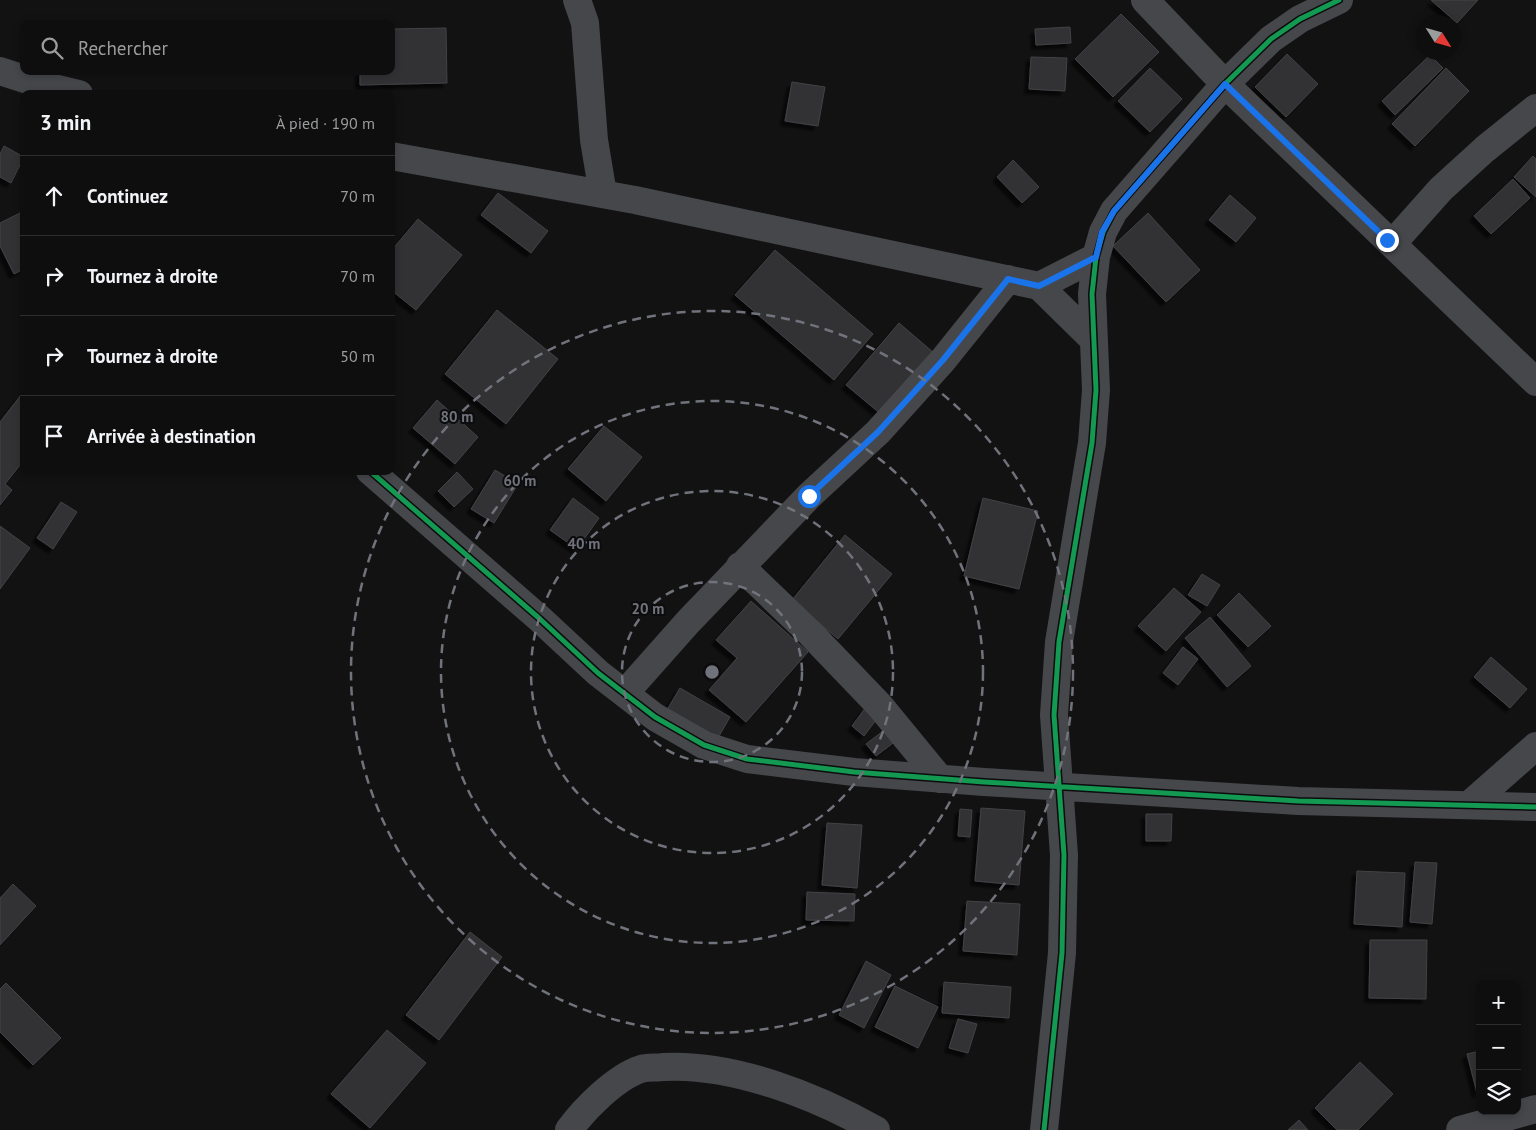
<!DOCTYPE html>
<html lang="fr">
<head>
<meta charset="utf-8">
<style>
  :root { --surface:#0e0e0e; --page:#171717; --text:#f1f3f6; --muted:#9b9c9e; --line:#2e2e2e }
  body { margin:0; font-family:"PT Sans",sans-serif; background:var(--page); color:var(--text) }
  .controls { position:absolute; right:15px; bottom:15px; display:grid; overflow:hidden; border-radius:10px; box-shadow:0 2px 8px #0003 }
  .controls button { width:45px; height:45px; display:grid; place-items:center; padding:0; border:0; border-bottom:1px solid var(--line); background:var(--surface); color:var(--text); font:25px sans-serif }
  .compass { position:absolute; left:1416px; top:15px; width:45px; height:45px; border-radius:50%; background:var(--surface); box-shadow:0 2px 8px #0003; rotate:127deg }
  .stop { position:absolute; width:15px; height:15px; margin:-11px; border:4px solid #1a73e8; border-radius:50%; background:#fff }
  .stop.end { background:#1a73e8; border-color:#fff; box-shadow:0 1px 5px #0008 }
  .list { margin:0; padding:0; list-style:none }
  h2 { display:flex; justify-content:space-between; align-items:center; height:65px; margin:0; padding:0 20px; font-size:21px }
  h2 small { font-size:16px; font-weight:400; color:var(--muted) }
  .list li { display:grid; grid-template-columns:32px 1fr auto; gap:15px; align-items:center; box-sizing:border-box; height:80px; padding:0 20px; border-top:1px solid var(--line) }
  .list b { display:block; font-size:19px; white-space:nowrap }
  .list em { font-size:16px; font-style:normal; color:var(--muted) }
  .icon { flex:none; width:28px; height:28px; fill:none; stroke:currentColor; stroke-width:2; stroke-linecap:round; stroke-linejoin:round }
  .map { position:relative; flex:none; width:1536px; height:1130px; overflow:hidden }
  .search { position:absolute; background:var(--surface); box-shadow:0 2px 8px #0003; left:20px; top:20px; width:375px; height:55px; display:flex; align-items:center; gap:12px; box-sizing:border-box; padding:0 18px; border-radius:10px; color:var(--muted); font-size:19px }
  .panel { position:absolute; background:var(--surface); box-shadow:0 2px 8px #0003; left:20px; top:90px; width:375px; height:385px; border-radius:10px }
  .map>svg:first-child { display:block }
</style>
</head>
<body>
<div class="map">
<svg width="1536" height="1130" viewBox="0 0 1536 1130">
  <defs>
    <filter id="shadow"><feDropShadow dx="-4.5" dy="4.5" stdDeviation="1" flood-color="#0009"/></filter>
  </defs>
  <rect width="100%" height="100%" fill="#121212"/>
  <path fill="#323235" stroke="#424246" filter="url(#shadow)" d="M 1431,0 L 1478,0 L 1457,23 Z
    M 1121,14 L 1159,52 L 1113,97 L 1075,59 Z
    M 1070,27 L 1071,43 L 1036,45 L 1035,29 Z
    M 446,28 L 447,83 L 360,85 L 360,71 L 391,71 L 391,29 Z
    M 1287,54 L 1318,84 L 1286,117 L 1255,87 Z
    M 1430,55 L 1443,68 L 1395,115 L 1382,101 Z
    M 1031,57 L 1067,58 L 1065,91 L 1029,89 Z
    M 1150,68 L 1182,99 L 1150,132 L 1118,101 Z
    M 1446,68 L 1469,91 L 1415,146 L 1392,124 Z
    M 792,82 L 825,87 L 818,126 L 785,121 Z
    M 4,146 L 24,157 L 11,183 L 0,177 L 0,154 Z
    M 1533,156 L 1536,159 L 1536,197 L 1514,177 Z
    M 1013,160 L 1039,187 L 1022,203 L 997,177 Z
    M 1513,179 L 1530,198 L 1491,234 L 1474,216 Z
    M 498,193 L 548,231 L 531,253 L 481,215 Z
    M 1230,195 L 1256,218 L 1236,242 L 1209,220 Z
    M 24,211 L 24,269 L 14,274 L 0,246 L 0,223 Z
    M 1148,213 L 1200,270 L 1166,302 L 1113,246 Z
    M 418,219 L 462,255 L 416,310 L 391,290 L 391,251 Z
    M 775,250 L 873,334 L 834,380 L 735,295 Z
    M 497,310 L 558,359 L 506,424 L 445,374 Z
    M 899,323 L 934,353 L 882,415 L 846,385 Z
    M 21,395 L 24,397 L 24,460 L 5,484 L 12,490 L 0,505 L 0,422 Z
    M 437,400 L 478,437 L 455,464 L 413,428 Z
    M 604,426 L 642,457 L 606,501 L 568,469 Z
    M 495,470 L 518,484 L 494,523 L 471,509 Z
    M 457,472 L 473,489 L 454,507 L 438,491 Z
    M 573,498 L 599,518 L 577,549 L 550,530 Z
    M 983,498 L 1038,511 L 1019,589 L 964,576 Z
    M 61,502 L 77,512 L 53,549 L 37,538 Z
    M 0,526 L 30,548 L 0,589 Z
    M 845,535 L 892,574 L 838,639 L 792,600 Z
    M 1202,574 L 1220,585 L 1207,606 L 1188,595 Z
    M 1174,588 L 1201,612 L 1166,651 L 1138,626 Z
    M 1239,593 L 1271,626 L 1248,647 L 1217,615 Z
    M 751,601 L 808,652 L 746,722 L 709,690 L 737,658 L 716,640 Z
    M 1210,617 L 1251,666 L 1227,687 L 1185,638 Z
    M 1183,647 L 1198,659 L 1178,685 L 1163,673 Z
    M 1491,657 L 1527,689 L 1510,708 L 1474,677 Z
    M 680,688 L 730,717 L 715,743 L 665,713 Z
    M 866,707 L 879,716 L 864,736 L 852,726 Z
    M 891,725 L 901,737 L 876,756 L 866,744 Z
    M 981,808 L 1025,811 L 1019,885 L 975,881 Z
    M 960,809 L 972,810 L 970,837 L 958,836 Z
    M 1146,814 L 1172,814 L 1171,841 L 1146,841 Z
    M 827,823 L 862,825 L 857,888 L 822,885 Z
    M 1415,862 L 1437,863 L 1432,924 L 1410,922 Z
    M 1357,871 L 1405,873 L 1402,927 L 1354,924 Z
    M 13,884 L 36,906 L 0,945 L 0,898 Z
    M 807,892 L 855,894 L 854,921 L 806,920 Z
    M 967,901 L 1020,904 L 1017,955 L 963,951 Z
    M 470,932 L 502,957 L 439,1040 L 406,1015 Z
    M 1370,940 L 1427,940 L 1426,999 L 1369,998 Z
    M 866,961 L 891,975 L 864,1028 L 839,1015 Z
    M 944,982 L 1011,987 L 1009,1018 L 942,1013 Z
    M 6,983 L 61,1038 L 33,1065 L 0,1032 L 0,989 Z
    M 895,986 L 938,1007 L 918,1048 L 875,1027 Z
    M 958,1019 L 977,1024 L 968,1053 L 949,1048 Z
    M 387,1030 L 426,1063 L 370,1128 L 331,1094 Z
    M 1480,1051 L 1480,1092 L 1477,1093 L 1467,1054 Z
    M 1360,1062 L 1393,1094 L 1358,1130 L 1337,1130 L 1315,1108 Z
    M 1299,1120 L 1308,1130 L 1288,1130 Z"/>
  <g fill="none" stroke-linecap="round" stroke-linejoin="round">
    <path stroke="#46474b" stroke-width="28" d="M 577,0 L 585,23 L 594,140 L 603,194
      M 1145,0 L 1225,84 L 1536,382
      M 0,71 L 46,86 L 79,94
      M 391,156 L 635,200 L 1039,286 L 1093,339
      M 1392,244 L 1441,189 L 1485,149 L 1536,108
      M 1039,286 L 1096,257
      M 370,471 L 540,619 L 598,673 L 655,717 L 704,745 L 747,759 L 854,772 L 984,782 L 1298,801 L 1536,807
      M 740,566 L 811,634 L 880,706 L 940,779
      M 625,693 L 688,622 L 809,496 L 878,432 L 943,360 L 1008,279
      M 1469,805 L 1536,746
      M 569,1130 C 584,1109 616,1077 641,1069 C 647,1067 657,1068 663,1067 C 733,1063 816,1096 876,1130
      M 1044,1130 L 1062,953 L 1064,855 L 1054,715 L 1059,642 L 1092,443 L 1096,390 L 1092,294 L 1096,257 L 1103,232 L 1114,211 L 1225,84 L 1271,39 L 1300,19 L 1339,0
      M 1460,1130 L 1536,1109"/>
    <defs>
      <path id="cycleway" d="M 370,471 L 540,619 L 598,673 L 655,717 L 704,745 L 747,759 L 854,772 L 984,782 L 1298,801 L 1536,807
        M 1044,1130 L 1062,953 L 1064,855 L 1054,715 L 1059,642 L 1092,443 L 1096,390 L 1092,294 L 1096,257 L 1103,232 L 1114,211 L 1225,84 L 1271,39 L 1300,19 L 1339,0"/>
    </defs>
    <use href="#cycleway" stroke="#0c0c0e" stroke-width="8"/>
    <use href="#cycleway" stroke="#139951" stroke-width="5"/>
  </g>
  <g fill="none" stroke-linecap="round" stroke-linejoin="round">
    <path stroke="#1a73e8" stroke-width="6" d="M 809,496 L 878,432 L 943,360 L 1008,279 L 1039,286 L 1096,257 L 1102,232 L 1114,211 L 1225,84 L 1387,240"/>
  </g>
  <g fill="none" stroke="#70737b" stroke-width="2.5" stroke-dasharray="9 6">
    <circle cx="712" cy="672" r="90"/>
    <circle cx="712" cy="672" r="181"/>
    <circle cx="712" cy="672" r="271"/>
    <circle cx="712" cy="672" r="361"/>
  </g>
  <circle cx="712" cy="672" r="8" fill="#70737b" stroke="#0c0c0e" stroke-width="2.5"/>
  <g font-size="15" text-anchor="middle" font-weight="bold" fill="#70737b" stroke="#0c0c0e" stroke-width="4" stroke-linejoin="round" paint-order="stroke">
    <text x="457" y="422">80 m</text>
    <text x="520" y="486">60 m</text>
    <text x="584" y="549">40 m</text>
    <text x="648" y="614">20 m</text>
  </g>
</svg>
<div class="controls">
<button>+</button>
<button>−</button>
<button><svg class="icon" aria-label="layers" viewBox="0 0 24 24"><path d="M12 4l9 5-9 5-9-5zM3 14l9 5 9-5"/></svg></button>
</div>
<svg class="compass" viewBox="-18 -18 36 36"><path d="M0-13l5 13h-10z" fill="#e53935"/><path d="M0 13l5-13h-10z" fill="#9b9c9e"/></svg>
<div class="stop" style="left:809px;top:496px"></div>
<div class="stop end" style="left:1387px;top:240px"></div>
<div class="search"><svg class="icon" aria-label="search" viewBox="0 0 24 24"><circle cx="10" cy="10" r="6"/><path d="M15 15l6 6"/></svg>Rechercher</div>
<section class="panel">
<h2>3 min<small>À pied · 190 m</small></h2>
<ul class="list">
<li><svg class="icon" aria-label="ahead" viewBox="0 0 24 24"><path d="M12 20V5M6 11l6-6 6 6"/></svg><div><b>Continuez</b></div><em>70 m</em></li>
<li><svg class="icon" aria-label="right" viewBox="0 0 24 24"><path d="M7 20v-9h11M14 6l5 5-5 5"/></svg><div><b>Tournez à droite</b></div><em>70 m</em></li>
<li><svg class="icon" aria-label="right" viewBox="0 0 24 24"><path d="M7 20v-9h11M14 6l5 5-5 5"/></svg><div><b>Tournez à droite</b></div><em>50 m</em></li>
<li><svg class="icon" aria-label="arrive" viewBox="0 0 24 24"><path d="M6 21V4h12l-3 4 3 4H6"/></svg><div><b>Arrivée à destination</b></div></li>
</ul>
</section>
</div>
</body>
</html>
